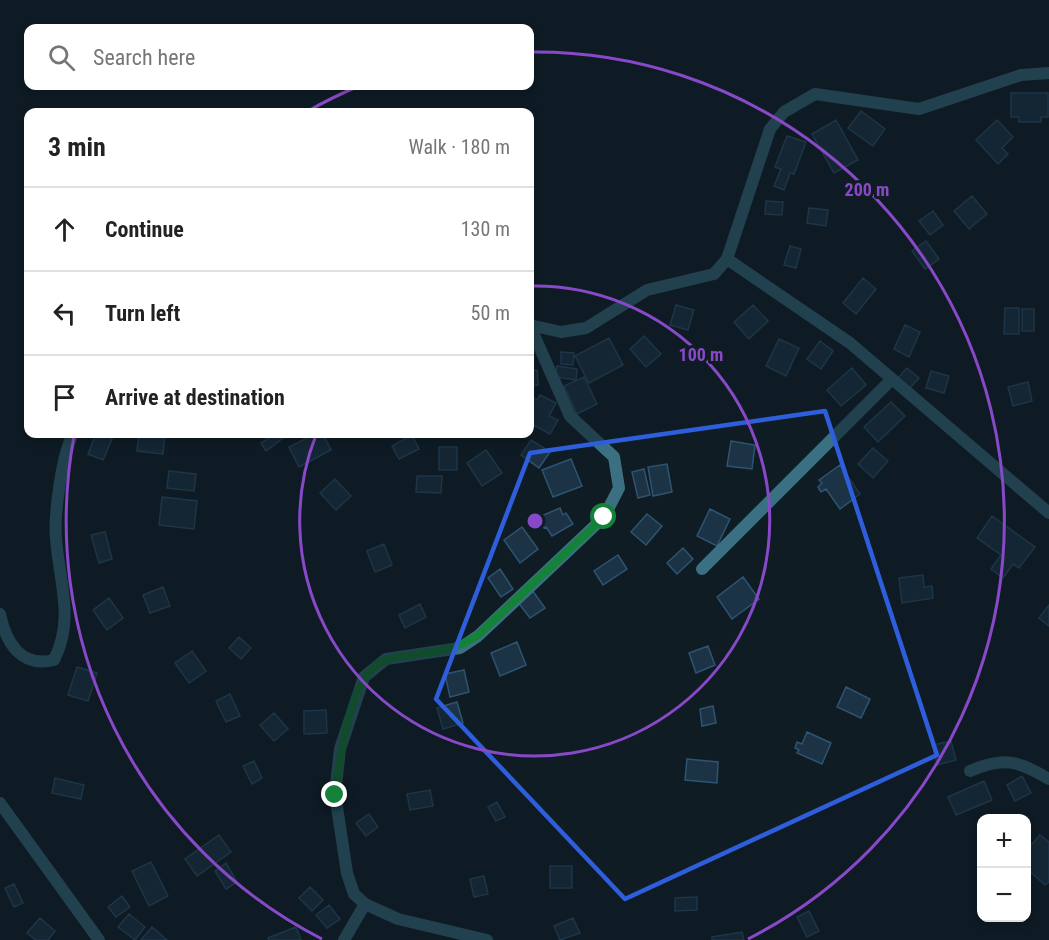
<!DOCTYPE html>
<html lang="en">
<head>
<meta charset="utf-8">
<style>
  :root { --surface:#fff; --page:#f2f2f2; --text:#222; --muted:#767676; --line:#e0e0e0 }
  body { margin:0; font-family:"Roboto Condensed",sans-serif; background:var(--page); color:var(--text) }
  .controls { position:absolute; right:18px; bottom:18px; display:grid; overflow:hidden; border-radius:12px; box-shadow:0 3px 9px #0003 }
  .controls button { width:54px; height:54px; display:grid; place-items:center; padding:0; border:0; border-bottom:2px solid var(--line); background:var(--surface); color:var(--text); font:30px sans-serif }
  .stop { position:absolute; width:18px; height:18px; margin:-14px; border:4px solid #148339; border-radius:50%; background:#fff }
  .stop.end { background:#148339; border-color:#fff; box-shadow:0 2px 6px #0008 }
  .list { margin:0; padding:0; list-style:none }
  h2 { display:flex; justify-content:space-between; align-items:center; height:78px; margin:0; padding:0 24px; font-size:26px }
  h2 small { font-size:20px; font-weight:400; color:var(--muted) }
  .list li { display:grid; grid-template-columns:39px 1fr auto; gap:18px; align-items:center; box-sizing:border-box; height:84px; padding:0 24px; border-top:2px solid var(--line) }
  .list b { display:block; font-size:22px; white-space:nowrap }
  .list em { font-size:20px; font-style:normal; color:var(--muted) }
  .icon { flex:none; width:33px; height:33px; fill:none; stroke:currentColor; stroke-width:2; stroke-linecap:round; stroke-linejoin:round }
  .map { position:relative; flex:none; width:1049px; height:940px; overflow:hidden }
  .search { position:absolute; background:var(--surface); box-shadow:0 3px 9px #0003; left:24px; top:24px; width:510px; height:66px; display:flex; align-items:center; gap:15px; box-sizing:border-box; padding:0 21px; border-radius:12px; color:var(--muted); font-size:22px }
  .panel { position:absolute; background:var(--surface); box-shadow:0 3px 9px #0003; left:24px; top:108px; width:510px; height:330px; border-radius:12px }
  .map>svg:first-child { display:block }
</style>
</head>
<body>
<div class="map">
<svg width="1049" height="940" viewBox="0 0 1049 940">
  <rect width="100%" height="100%" fill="#0f1c24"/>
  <path fill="#1b3345" stroke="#2e5471" stroke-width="1.5" d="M 1011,93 L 1048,93 L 1048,117 L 1041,117 L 1041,122 L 1019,122 L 1019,117 L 1011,117 Z
    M 861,111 L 885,129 L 873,146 L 848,128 Z
    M 836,120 L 858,160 L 834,173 L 812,134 Z
    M 997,120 L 1013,137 L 1002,148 L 1008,154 L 998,164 L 976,140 Z
    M 787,136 L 806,142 L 794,174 L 790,173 L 784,190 L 774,186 L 781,169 L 775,167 Z
    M 972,196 L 987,214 L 969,229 L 954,211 Z
    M 766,201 L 783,202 L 782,215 L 765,214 Z
    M 809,208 L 828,210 L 826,226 L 807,223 Z
    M 933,211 L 943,225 L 930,235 L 919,221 Z
    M 926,241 L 939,259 L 925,269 L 912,251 Z
    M 790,246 L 801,249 L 796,268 L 784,265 Z
    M 863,278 L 876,289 L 856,314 L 843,303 Z
    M 676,305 L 694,310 L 688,330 L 670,325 Z
    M 753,305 L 768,321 L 749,339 L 734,322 Z
    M 1005,308 L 1019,308 L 1019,334 L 1004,334 Z
    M 1022,309 L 1034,309 L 1034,331 L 1022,331 Z
    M 905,325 L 920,332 L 909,357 L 894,349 Z
    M 644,336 L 661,354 L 646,367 L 630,349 Z
    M 609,338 L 623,365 L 589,383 L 575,356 Z
    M 779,339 L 799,348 L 786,376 L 766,366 Z
    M 820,341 L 833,351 L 821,369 L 807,359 Z
    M 561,352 L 574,353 L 573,365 L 561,364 Z
    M 557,366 L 577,369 L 576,380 L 555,377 Z
    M 852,368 L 866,385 L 841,406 L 827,390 Z
    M 907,368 L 919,378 L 910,388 L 898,378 Z
    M 537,370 L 538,385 L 530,386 L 530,371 Z
    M 931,371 L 949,376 L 944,393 L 926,388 Z
    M 584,377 L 597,404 L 577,414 L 564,386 Z
    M 1028,382 L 1032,401 L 1013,406 L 1008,387 Z
    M 530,395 L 537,400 L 540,395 L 556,403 L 549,416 L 558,420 L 550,434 L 530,423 Z
    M 891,402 L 905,416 L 878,442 L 864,427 Z
    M 96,434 L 114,434 L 103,460 L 88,454 Z
    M 139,434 L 165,434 L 163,454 L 137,451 Z
    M 275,434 L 280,434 L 283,438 L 266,451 L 261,443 Z
    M 315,434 L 323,434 L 331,450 L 299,467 L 289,447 Z
    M 412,435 L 419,449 L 399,459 L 392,446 Z
    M 531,440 L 550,452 L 539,468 L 521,455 Z
    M 731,441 L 755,445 L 752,469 L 727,466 Z
    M 439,447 L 457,447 L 457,470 L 439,470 Z
    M 873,448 L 888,461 L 873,478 L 858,464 Z
    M 486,450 L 502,473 L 482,486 L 467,463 Z
    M 571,459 L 582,486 L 553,497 L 542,470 Z
    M 667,464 L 672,492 L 653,496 L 648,467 Z
    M 840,465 L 860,494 L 840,509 L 826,489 L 821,492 L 818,487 L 822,483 L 819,480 Z
    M 644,469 L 650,495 L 638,498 L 632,472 Z
    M 169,471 L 196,474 L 194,491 L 167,488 Z
    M 417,476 L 442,476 L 441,493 L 416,492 Z
    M 335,479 L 351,496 L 336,510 L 320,493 Z
    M 162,497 L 197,501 L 194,529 L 159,525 Z
    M 560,508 L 563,515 L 566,513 L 573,524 L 552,536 L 546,527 L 544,528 L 539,517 Z
    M 710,509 L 730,519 L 717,546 L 697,536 Z
    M 647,514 L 662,526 L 646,545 L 631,532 Z
    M 992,516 L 1035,547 L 1019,568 L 1013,564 L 1003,578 L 991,569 L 1001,555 L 977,538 Z
    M 522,527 L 538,549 L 520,563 L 504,540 Z
    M 105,532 L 112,559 L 99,563 L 91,535 Z
    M 384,544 L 392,565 L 375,572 L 367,551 Z
    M 683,548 L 693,559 L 677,574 L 667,563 Z
    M 618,555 L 627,569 L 603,585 L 594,571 Z
    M 500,569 L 513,589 L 501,597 L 488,578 Z
    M 923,575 L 924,587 L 932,586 L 933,598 L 902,603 L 899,578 Z
    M 743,577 L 759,599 L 732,619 L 717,597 Z
    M 163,587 L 170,606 L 150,613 L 143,595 Z
    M 532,590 L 545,608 L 530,618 L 517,601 Z
    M 109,598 L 123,618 L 107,630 L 93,610 Z
    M 420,604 L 426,617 L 405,628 L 399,615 Z
    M 1049,605 L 1049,626 L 1039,618 Z
    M 239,637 L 251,648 L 241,659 L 229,648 Z
    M 517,642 L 526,665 L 500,676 L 491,653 Z
    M 708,646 L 715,665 L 696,673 L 689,653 Z
    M 192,651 L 206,671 L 189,683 L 175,663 Z
    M 77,667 L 97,673 L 88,701 L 68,695 Z
    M 464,670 L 469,692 L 450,697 L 445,674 Z
    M 846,687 L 870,699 L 861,718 L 837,707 Z
    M 230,694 L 240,716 L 226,722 L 216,701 Z
    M 457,702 L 463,723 L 443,729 L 437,708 Z
    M 713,706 L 716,723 L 702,726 L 700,709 Z
    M 326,710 L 327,733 L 304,734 L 304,711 Z
    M 274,713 L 288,729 L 274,741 L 260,725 Z
    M 807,732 L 831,743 L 822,764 L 797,753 L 799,750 L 795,748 L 797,742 L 802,744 Z
    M 951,741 L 956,760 L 937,765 L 933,745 Z
    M 687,759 L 718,762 L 717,783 L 685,780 Z
    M 254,761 L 262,778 L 252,784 L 243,766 Z
    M 1022,776 L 1031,793 L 1015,801 L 1007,785 Z
    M 55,778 L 84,785 L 81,799 L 52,793 Z
    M 984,781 L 992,800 L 956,815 L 948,797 Z
    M 430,790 L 433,806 L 410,810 L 407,794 Z
    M 497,802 L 505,817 L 496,821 L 488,807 Z
    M 369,814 L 378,827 L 366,836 L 356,823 Z
    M 219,835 L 231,852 L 197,876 L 185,859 Z
    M 1040,835 L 1049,842 L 1049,882 L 1045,885 L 1026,868 L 1026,851 Z
    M 151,862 L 168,896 L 149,906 L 132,871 Z
    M 226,863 L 237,882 L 226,889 L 215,871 Z
    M 550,866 L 572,866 L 572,888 L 550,888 Z
    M 484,876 L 488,894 L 474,897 L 470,879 Z
    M 14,884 L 23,903 L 14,907 L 5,888 Z
    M 310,887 L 323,900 L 312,911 L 299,898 Z
    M 122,896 L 130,907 L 116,917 L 108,907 Z
    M 697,897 L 697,910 L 675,911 L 675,898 Z
    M 329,905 L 340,919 L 327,928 L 316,915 Z
    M 809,911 L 819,931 L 807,937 L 797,917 Z
    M 129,914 L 145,927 L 135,940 L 118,927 Z
    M 40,918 L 55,931 L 48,940 L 36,940 L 27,933 Z
    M 573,918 L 580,933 L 560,940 L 554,926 Z
    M 152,927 L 167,940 L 141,940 Z
    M 296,927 L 301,940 L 269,940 L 268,938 Z
    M 742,932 L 744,940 L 712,940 L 712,937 Z"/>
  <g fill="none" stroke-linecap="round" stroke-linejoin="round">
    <path stroke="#3b6f82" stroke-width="12" d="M 727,259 L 850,343 L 1049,513
      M 530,325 L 561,332 L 586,328 L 647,290 L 714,274 L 727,259 L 770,129 L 784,112 L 815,94 L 919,109 L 1021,75 L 1049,73
      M 702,569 L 891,380
      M 0,614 C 6,643 21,668 54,660 C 75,619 59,581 56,538 C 54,513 62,455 73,434
      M 970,771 C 1005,756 1017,761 1049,779
      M 0,803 L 99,940
      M 344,940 L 365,904
      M 487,940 L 398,919 L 365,904 L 354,894 L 347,873 L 335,794 L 340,749 L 364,677 L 386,659 L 460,648 L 478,636 L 604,517 L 619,488 L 614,457 L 570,416 L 530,326"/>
  </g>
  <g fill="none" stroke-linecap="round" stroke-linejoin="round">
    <path stroke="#148339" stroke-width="8" d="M 335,795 C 339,761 350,667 389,659 C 421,652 449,654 477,636 L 604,517"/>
  </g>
  <path d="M0 0H1049V940H0ZM 825,411 L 937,755 L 625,899 L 436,699 L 530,453 Z" fill="#0f1c24" fill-opacity=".55" fill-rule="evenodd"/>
  <path fill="none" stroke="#2f5edc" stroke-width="4.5" stroke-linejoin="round" d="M 825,411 L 937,755 L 625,899 L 436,699 L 530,453 Z"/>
  <g fill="none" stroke="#8849c8" stroke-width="3">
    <path d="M531 286A235 235 0 1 1 316 435"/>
    <path d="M322 939A469 469 0 0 1 74 436M308 111A469 469 0 0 1 359 86M531 52A469 469 0 0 1 748 939"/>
  </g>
  <circle cx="535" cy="521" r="9" fill="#8849c8" stroke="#0f1c24" stroke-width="3"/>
  <g font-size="18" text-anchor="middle" font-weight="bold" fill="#8849c8" stroke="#0f1c24" stroke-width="6" stroke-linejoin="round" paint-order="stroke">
    <text x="867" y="196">200 m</text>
    <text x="701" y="361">100 m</text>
  </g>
</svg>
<div class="controls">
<button>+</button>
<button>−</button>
</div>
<div class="stop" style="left:604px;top:517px"></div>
<div class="stop end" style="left:335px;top:795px"></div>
<div class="search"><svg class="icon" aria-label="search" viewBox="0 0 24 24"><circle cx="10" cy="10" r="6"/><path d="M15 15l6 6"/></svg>Search here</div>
<section class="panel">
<h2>3 min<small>Walk · 180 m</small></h2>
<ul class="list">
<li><svg class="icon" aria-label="ahead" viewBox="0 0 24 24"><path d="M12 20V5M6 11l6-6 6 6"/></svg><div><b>Continue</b></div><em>130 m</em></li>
<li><svg class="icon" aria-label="left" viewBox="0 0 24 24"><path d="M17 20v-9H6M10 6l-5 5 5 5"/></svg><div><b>Turn left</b></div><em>50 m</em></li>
<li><svg class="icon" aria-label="arrive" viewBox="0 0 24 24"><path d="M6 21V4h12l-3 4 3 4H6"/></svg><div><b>Arrive at destination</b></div></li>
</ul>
</section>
</div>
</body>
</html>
